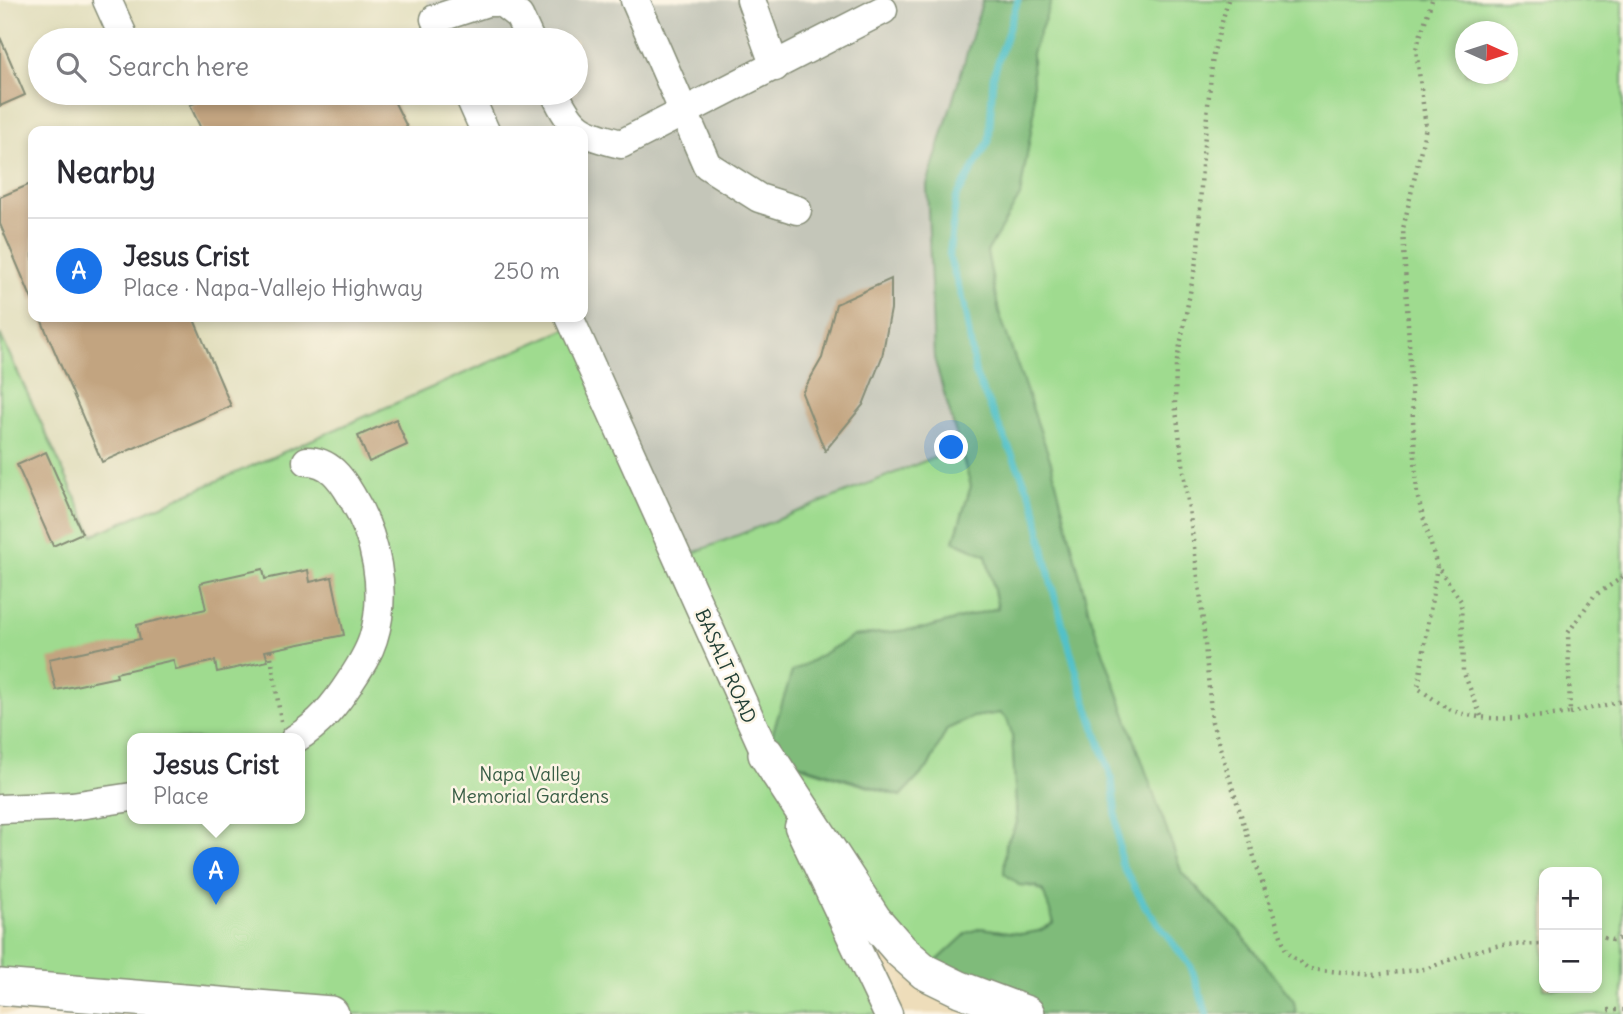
<!DOCTYPE html>
<html lang="en">
<head>
<meta charset="utf-8">
<style>
  :root { --surface:#fff; --page:#f7f7f7; --text:#2b2b33; --muted:#7c7c81; --line:#e1e1e2; --accent:#1a73e8 }
  body { margin:0; font-family:Delius,sans-serif; background:var(--page); color:var(--text) }
  .controls { position:absolute; right:21px; bottom:21px; display:grid; overflow:hidden; border-radius:14px; box-shadow:0 4px 10px #0003 }
  .controls button { width:63px; height:63px; display:grid; place-items:center; padding:0; border:0; border-bottom:2px solid var(--line); background:var(--surface); color:var(--text); font:35px sans-serif }
  .compass { position:absolute; left:1455px; top:21px; width:63px; height:63px; border-radius:50%; background:var(--surface); box-shadow:0 4px 10px #0003; rotate:93deg }
  .you { position:absolute; left:952px; top:448px; width:24px; height:24px; margin:-18px; border:5px solid #fff; border-radius:50%; background:#1a73e8; box-shadow:0 0 0 10px #1a73e833 }
  .badge { display:grid; place-items:center; width:46px; height:46px; border-radius:50%; background:var(--accent); color:#fff; font-size:23px; font-weight:700 }
  .pin { position:absolute; translate:-50% -58px; filter:drop-shadow(0 2px 4px #0008) }
  .pin::after { content:''; position:absolute; top:37px; width:24px; height:21px; background:inherit; clip-path:polygon(0 0,100% 0,50% 100%) }
  .popup { position:absolute; left:127px; top:733px; width:178px; height:91px; box-sizing:border-box; display:grid; place-content:center; border-radius:14px; background:var(--surface); filter:drop-shadow(0 2px 5px #0005); font-size:23px; white-space:nowrap; color:var(--muted) }
  .popup b { font-size:26px; color:var(--text) }
  .popup::after { content:''; position:absolute; left:50%; top:100%; margin-left:-14px; border:14px solid transparent; border-top-color:var(--surface) }
  .list { margin:0; padding:0; list-style:none }
  h2 { display:flex; justify-content:space-between; align-items:center; height:91px; margin:0; padding:0 28px; font-size:30px }
  h2 small { font-size:23px; font-weight:400; color:var(--muted) }
  .list li { display:grid; grid-template-columns:46px 1fr auto; gap:21px; align-items:center; box-sizing:border-box; height:105px; padding:0 28px; border-top:2px solid var(--line) }
  .list b { display:block; font-size:26px; white-space:nowrap }
  .list p { margin:0; font-size:23px; white-space:nowrap; color:var(--muted) }
  .list em { font-size:23px; font-style:normal; color:var(--muted) }
  .icon { flex:none; width:38px; height:38px; fill:none; stroke:currentColor; stroke-width:2; stroke-linecap:round; stroke-linejoin:round }
  .map { position:relative; flex:none; width:1623px; height:1014px; overflow:hidden }
  .search { position:absolute; background:var(--surface); box-shadow:0 4px 10px #0003; left:28px; top:28px; width:560px; height:77px; display:flex; align-items:center; gap:18px; box-sizing:border-box; padding:0 24px; border-radius:38px; color:var(--muted); font-size:26px }
  .panel { position:absolute; background:var(--surface); box-shadow:0 4px 10px #0003; left:28px; top:126px; width:560px; height:196px; border-radius:14px }
  .map>svg:first-child { display:block }
</style>
</head>
<body>
<div class="map">
<svg width="1623" height="1014" viewBox="0 0 1623 1014">
  <rect width="100%" height="100%" fill="#fcf5e5"/>
  <filter id="ink" filterUnits="userSpaceOnUse"><feTurbulence type="fractalNoise" baseFrequency=".0143" numOctaves="2"/><feDisplacementMap in="SourceGraphic" scale="14" xChannelSelector="R" yChannelSelector="G"/><feConvolveMatrix kernelMatrix="1 2 1 2 8 2 1 2 1" color-interpolation-filters="sRGB"/></filter>
  <filter id="wash" filterUnits="userSpaceOnUse"><feTurbulence type="fractalNoise" baseFrequency=".00686" numOctaves="4" result="noise"/><feDisplacementMap in="SourceGraphic" scale="28" xChannelSelector="R" yChannelSelector="G"/><feGaussianBlur stdDeviation="1.57" result="paint"/><feColorMatrix in="noise" values="0 0 0 0 0 0 0 0 0 0 0 0 0 0 0 0 0 1.4 0 .05"/><feComposite in="paint" operator="in"/></filter>
  <g filter="url(#wash)">
    <rect width="100%" height="100%" fill="#eeddba"/>
    <path fill="#e0ddbb" d="M 0,0 L 426,0 L 445,40 L 40,40 L 40,93 L 468,93 L 485,131 L 33,131 L 33,317 L 569,317 L 573,326 L 92,535 L 0,333 Z"/>
    <path fill="#c4c6b9" d="M 426,0 L 983,0 L 927,185 L 934,358 L 960,447 L 678,559 L 583,317 L 583,131 L 485,131 L 468,93 L 576,93 L 576,40 L 445,40 Z"/>
    <path fill="#9fdb8f" stroke="#5f8c62" stroke-width="2" fill-rule="evenodd" d="M 1018,0 L 1623,0 L 1623,1014 L 1207,1014 L 956,198 ZM 1466,32 L 1508,32 L 1508,74 L 1466,74 ZM 1544,872 L 1597,872 L 1597,988 L 1544,988 Z
      M 573,326 L 678,559 L 960,447 L 971,486 L 954,541 L 986,555 L 998,608 L 926,628 L 854,636 L 793,672 L 766,754 L 832,776 L 900,796 L 928,767 L 947,729 L 973,717 L 1000,713 L 1007,719 L 1012,734 L 1017,823 L 1006,844 L 1019,885 C 1049,886 1047,898 1054,923 L 1039,931 L 1022,934 L 981,928 L 967,933 L 925,972 L 769,760 L 888,1014 L 331,1014 L 0,987 L 0,334 L 93,535 ZM 132,739 L 300,739 L 300,819 L 132,819 Z"/>
    <path fill="#7fbb7a" stroke="#4f7c57" stroke-width="2" d="M 983,0 L 1052,0 L 1032,53 L 1034,114 L 1020,196 L 987,252 L 999,312 L 1051,462 L 1089,612 L 1182,873 L 1238,930 L 1294,1001 L 1296,1014 L 1027,1014 L 925,972 L 967,933 L 981,928 L 1022,934 L 1039,931 L 1054,923 L 1043,891 L 1036,886 L 1019,885 L 1004,873 L 1006,844 L 1017,823 L 1012,734 L 1007,719 L 1000,713 L 973,717 L 947,729 L 928,767 L 901,796 L 766,754 L 792,672 L 854,636 L 926,628 L 998,608 L 986,555 L 954,541 L 971,486 L 934,358 L 927,185 Z"/>
    <g fill="none" stroke-linecap="round" stroke-linejoin="round">
      <path stroke="#53c1c8" stroke-width="7" d="M 1018,0 L 993,77 L 989,141 L 956,198 L 949,257 L 964,304 L 976,376 L 1034,502 L 1051,583 L 1080,684 L 1112,779 L 1121,863 L 1147,909 L 1191,967 L 1207,1014"/>
    </g>
    <g id="blocks">
      <path fill="#c2a480" d="M 0,37 L 25,95 L 0,106 Z
        M 219,93 L 390,93 L 409,131 L 202,131 L 190,105 Z
        M 33,183 L 33,302 L 0,224 L 0,197 Z
        M 891,279 L 891,309 L 882,357 L 863,405 L 825,451 L 802,393 L 822,358 L 836,304 Z
        M 40,317 L 193,317 L 231,406 L 102,462 Z
        M 396,419 L 407,445 L 369,462 L 358,436 Z
        M 46,452 L 82,533 L 53,546 L 17,465 Z
        M 263,569 L 265,579 L 308,570 L 310,582 L 332,577 L 344,635 L 265,651 L 268,661 L 217,672 L 215,661 L 176,670 L 173,660 L 116,673 L 117,677 L 56,690 L 49,659 L 140,639 L 137,625 L 206,609 L 200,583 Z"/>
    </g>
  </g>
  <g filter="url(#ink)">
    <use href="#blocks" fill-opacity="0" stroke="#868d77" stroke-width="2"/>
    <g fill="none" stroke-linecap="round" stroke-linejoin="round">
      <defs>
        <path id="minor" d="M 107,0 L 125,40
          M 635,0 L 707,165 L 759,198 L 797,210
          M 751,0 L 775,67
          M 435,19 L 487,2 L 501,2 L 519,16 L 530,40
          M 468,93 L 485,131
          M 555,93 C 572,130 582,134 621,144 L 883,10
          M 569,317 L 775,774
          M 295,739 C 320,724 335,705 350,682 C 359,668 368,655 373,639 C 388,592 376,536 351,495 C 341,478 329,461 307,461
          M 0,809 L 72,806 L 132,797
          M 799,827 L 888,1014"/>
        <path id="major" d="M 766,754 L 874,920 L 901,951 L 925,972 L 960,989 L 1027,1014
          M 0,987 L 331,1014"/>
      </defs>
      <use href="#minor" stroke="#868d77" stroke-width="31"/>
      <use href="#major" stroke="#868d77" stroke-width="38"/>
      <path stroke="#868d77" stroke-width="4.5" stroke-dasharray="2 5" stroke-linecap="butt" d="M 1228,0 L 1213,55 L 1202,165 L 1198,251 L 1176,366 L 1175,403 L 1201,600 L 1212,722 L 1260,876 L 1287,953 L 1309,969 L 1373,975 L 1425,969 L 1471,952 L 1501,945 L 1544,944
        M 1432,0 L 1416,49 L 1426,127 L 1403,229 L 1417,495 L 1437,566
        M 270,650 L 281,721
        M 1570,713 L 1623,701
        M 1481,716 L 1463,671 L 1461,601 L 1437,566 L 1418,688 C 1430,696 1446,710 1460,713 C 1496,723 1533,717 1570,713 L 1568,633 L 1594,596 L 1623,577
        M 1597,936 L 1612,940 L 1623,938
        M 1608,1010 L 1623,1010"/>
      <use href="#minor" stroke="#fff" stroke-width="28"/>
      <use href="#major" stroke="#fff" stroke-width="35"/>
    </g>
  </g>
  <g text-anchor="middle" stroke-width="5" stroke-linejoin="round" paint-order="stroke">
    <g font-size="19" fill="#1f3d34" stroke="#fcf5e5">
      <text transform="translate(726 666) rotate(66)" y="7">BASALT ROAD</text>
    </g>
    <g font-size="19" fill="#395d46" stroke="#fcf5e5">
      <text x="530" y="781">Napa Valley<tspan x="530" dy="22">Memorial Gardens</tspan></text>
    </g>
  </g>
</svg>
<div class="controls">
<button>+</button>
<button>−</button>
</div>
<svg class="compass" viewBox="-18 -18 36 36"><path d="M0-13l5 13h-10z" fill="#e53935"/><path d="M0 13l5-13h-10z" fill="#7c7c81"/></svg>
<div class="you"></div>
<div class="pin badge" style="left:216px;top:905px">A</div>
<div class="popup"><b>Jesus Crist</b>Place</div>
<div class="search"><svg class="icon" aria-label="search" viewBox="0 0 24 24"><circle cx="10" cy="10" r="6"/><path d="M15 15l6 6"/></svg>Search here</div>
<section class="panel">
<h2>Nearby<small></small></h2>
<ul class="list">
<li><span class="badge">A</span><div><b>Jesus Crist</b><p>Place · Napa-Vallejo Highway</p></div><em>250 m</em></li>
</ul>
</section>
</div>
</body>
</html>
